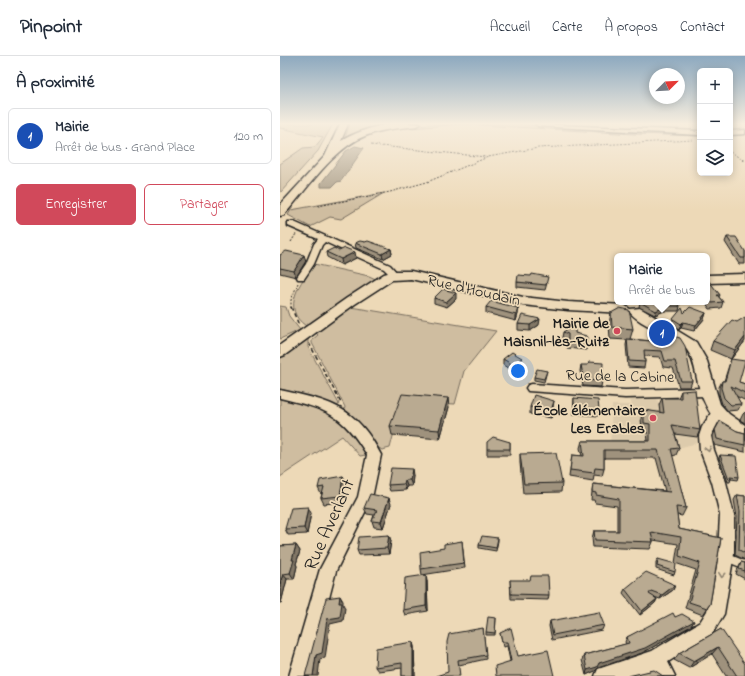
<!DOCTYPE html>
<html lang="fr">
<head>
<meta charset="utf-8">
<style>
  :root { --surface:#fff; --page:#f2f2f3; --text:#1f2937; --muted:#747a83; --line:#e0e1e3; --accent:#d1495b }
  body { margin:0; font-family:"Indie Flower",sans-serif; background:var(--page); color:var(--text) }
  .controls { position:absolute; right:12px; top:12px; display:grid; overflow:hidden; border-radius:6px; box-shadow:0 2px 10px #0003 }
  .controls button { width:36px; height:36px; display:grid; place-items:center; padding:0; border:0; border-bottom:1px solid var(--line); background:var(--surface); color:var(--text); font:20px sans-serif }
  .compass { position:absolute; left:369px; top:12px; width:36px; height:36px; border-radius:50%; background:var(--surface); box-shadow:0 2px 10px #0003; rotate:66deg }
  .you { position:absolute; left:238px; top:315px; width:14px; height:14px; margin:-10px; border:3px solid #fff; border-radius:50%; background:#1a73e8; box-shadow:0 0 0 6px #1a73e833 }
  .badge { display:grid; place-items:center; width:26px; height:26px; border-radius:50%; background:var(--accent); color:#fff; font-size:13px; font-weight:700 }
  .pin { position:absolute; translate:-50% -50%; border:2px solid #fff; box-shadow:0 1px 4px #0006 }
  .popup { position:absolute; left:334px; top:197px; width:96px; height:52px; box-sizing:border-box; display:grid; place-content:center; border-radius:6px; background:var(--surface); filter:drop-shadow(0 1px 3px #0005); font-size:13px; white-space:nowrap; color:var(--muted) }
  .popup b { font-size:15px; color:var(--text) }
  .popup::after { content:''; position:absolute; left:50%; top:100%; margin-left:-8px; border:8px solid transparent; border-top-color:var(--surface) }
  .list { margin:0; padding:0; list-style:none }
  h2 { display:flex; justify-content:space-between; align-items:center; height:52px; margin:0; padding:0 16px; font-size:17px }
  h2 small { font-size:13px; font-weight:400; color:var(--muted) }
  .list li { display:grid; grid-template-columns:26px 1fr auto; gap:12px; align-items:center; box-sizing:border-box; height:56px; margin:0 8px 8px; padding:0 8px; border:1px solid var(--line); border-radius:6px }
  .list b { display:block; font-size:15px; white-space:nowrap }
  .list p { margin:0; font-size:13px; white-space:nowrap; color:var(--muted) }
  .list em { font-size:13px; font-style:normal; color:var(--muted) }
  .actions { display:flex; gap:8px; padding:12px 16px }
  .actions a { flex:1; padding:9px 0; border:1px solid var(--accent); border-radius:6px; text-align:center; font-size:14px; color:var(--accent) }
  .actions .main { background:var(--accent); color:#fff }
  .icon { flex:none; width:22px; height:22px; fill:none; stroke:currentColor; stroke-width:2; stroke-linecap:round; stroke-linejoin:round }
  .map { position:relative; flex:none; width:465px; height:620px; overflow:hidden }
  header { display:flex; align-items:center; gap:24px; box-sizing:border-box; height:56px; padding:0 20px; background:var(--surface); border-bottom:1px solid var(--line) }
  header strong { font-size:19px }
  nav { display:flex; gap:22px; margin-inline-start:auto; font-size:14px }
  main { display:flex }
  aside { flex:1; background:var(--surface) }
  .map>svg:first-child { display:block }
</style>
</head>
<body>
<header>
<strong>Pinpoint</strong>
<nav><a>Accueil</a><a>Carte</a><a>À propos</a><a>Contact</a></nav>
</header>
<main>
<aside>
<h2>À proximité<small></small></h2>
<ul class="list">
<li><span class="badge" style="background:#1a4fb4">1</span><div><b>Mairie</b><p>Arrêt de bus · Grand Place</p></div><em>120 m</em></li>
</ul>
<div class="actions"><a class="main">Enregistrer</a><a>Partager</a></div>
</aside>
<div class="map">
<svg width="465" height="620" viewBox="0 0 465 620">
  <rect width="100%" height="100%" fill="#edd9b7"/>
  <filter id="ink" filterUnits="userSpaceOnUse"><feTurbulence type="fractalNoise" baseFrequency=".025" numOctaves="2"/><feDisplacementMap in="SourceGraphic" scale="8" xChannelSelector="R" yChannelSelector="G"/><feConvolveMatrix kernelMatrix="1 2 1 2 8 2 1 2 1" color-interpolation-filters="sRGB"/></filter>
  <g filter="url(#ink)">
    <path fill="#ddcbac" d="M 376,338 L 380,354 L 416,375 L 417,387 L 394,393 L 330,392 L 332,349 L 352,349 L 349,341 Z"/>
    <path fill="#cfbda0" stroke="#766c5e" d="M 0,68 L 53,68 L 38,95 L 0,137 L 0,108 L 23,92 L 35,91 L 43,81 L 0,72 Z
      M 70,68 L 129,68 L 81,76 L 65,82 Z
      M 150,68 L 233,68 L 346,76 L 417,78 L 419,80 L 354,78 L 184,68 L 103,74 L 85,79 L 70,88 L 65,88 C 89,70 122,70 150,68 Z
      M 104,137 L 61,163 L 50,161 L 30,171 L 8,159 L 11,154 Z
      M 34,208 L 89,220 L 98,224 L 26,270 C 0,252 21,226 34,208 Z
      M 0,250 L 6,251 L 9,260 L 20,274 L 0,283 Z
      M 70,251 L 83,253 L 216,275 L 184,315 L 175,348 L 122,345 L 110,392 L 102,394 C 86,386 77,366 64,355 L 65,351 L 32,287 L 32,284 L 38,279 L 35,276 Z
      M 31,279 L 28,284 L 28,291 L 59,348 L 57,351 L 39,343 L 0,333 L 0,300 Z
      M 0,342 C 38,351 69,359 86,399 L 80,400 L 62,380 L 0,421 Z"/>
    <path fill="#a59882" stroke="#6e6659" d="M 75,90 L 84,92 L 61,125 L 57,126 L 52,131 L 41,131 L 41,127 L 66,95 Z"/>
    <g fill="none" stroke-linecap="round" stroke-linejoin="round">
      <defs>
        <path id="lane" d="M 446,497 L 465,505 L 465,513 L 443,504 L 442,501 L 443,498 Z"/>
        <path id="street" d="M 8,166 L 14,166 L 110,209 L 119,219 L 118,221 L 112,221 L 104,213 L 45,186 L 42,189 L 34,208 L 24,223 L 18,223 L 17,221 L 26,208 L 34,188 L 38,183 L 8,170 Z
          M 252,328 L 345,334 L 427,332 L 431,333 L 433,336 L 431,339 L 427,340 L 345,342 L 248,335 L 246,332 L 248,329 Z
          M 0,334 C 50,345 76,350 101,399 L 92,442 L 56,515 L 29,620 L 9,620 L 40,513 L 78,441 L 87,399 C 62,357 46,353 0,342 Z
          M 437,352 L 441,354 L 443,357 L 431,380 L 434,394 L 446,426 L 454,459 L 454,497 L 444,558 L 432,578 L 388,606 L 395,620 L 375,620 L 372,614 L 354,620 L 315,620 L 318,613 L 372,595 L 420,566 L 427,555 L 438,497 L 440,459 L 432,426 L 420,394 L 419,380 L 422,371 L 433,354 Z"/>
        <path id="secondary" d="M 115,215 L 131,215 L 243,241 L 288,246 L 344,249 L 350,253 L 360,252 L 416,286 L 427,305 L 440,348 L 449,358 L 465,369 L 465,384 C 436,374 423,351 417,323 C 415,313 413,302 407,294 C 396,279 360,271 349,255 L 344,257 L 288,254 L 243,249 L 131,223 L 112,224 L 75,248 L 5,299 L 0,301 L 0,289 L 67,242 L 104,218 Z
          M 465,218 L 465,226 L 427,227 L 427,219 Z"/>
        <path id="primary" d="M 255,68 L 420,75 L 420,79 L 258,70 Z
          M 465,74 L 465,78 L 450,79 L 450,75 Z"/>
        <path id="highway" d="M 60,68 L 68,68 L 61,85 C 84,71 114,64 141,68 L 137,70 C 120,72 102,73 85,80 C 54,92 27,133 4,159 L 0,160 L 0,149 L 45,100 Z"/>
      </defs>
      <use href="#lane" stroke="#1c1c1c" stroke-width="2.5"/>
      <use href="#street" stroke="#1c1c1c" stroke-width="3"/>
      <use href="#secondary" stroke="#1c1c1c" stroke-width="3"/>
      <use href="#primary" stroke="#1c1c1c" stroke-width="3"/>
      <use href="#highway" stroke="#1c1c1c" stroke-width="3"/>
      <path stroke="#1c1c1c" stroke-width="1" stroke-dasharray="2 1.5" stroke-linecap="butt" d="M 0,72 L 9,73
        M 91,89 L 206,101
        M 450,96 L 465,105
        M 38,150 L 110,136 L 147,126 L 208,101 L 258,92 L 414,84
        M 11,186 L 16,178
        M 11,252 L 11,244 L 18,227"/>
      <path stroke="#1c1c1c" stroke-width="1.5" stroke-dasharray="4 3" stroke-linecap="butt" d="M 11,251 L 19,269
        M 29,287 L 61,347"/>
      <use href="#lane" fill="#edd9b7" fill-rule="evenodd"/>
      <use href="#street" fill="#edd9b7" fill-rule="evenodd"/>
      <use href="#secondary" fill="#edd9b7" fill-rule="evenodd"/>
      <use href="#primary" fill="#edd9b7" fill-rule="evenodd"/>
      <use href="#highway" fill="#edd9b7" fill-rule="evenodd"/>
      <path stroke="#1c1c1c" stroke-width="1" stroke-dasharray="2 1.5" stroke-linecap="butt" d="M 411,73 L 420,78"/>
    </g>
    <path fill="#9f927d" stroke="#1c1c1c" d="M 447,181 L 465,195 L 465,208 L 459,208 L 445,186 Z
      M 75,187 L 111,193 L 112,198 L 103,203 L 76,192 Z
      M 46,196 L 76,202 L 62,209 L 47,201 Z
      M 0,199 L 26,205 L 16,221 L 0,217 Z
      M 427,224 L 440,239 L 439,241 L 443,246 L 441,252 L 430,253 L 425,246 L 427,246 Z
      M 237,226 L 267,227 L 265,234 L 237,231 Z
      M 154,242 L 176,243 L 167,251 L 154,247 Z
      M 360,246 L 400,250 L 399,255 L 384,255 L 375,259 L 359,251 Z
      M 206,251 L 238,252 L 238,258 L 236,265 L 206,257 Z
      M 331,257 L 353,273 L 350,283 L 372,285 L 376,275 L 412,325 L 410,331 L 399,331 L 393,312 L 383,311 L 380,301 L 364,300 L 365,306 L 364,312 L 348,311 L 346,289 L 347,284 L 330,283 L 329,268 Z
      M 404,257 L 426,257 L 424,263 L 414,275 L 401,272 L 399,274 L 391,269 L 393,263 Z
      M 238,268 L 259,269 L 250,275 L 238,274 Z
      M 283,276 L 295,277 L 307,288 L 306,294 L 287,292 L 288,284 L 282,282 Z
      M 433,285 L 465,285 L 451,303 L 430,294 Z
      M 223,303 L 242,308 L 233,315 L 223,309 Z
      M 451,303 L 459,326 L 465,328 L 465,343 L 464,344 L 456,340 L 461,348 L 458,354 L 448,355 L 442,348 L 439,338 L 439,331 L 442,325 L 444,325 Z
      M 301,309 L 322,325 L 321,331 L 303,330 L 300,315 Z
      M 267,315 L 264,326 L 254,324 L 254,321 Z
      M 401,335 L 420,374 L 417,381 L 395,378 L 399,392 L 396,399 L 392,400 L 406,452 L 402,460 L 397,459 L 399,473 L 441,482 L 430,548 L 423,559 L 405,552 L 416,514 L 395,507 L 398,488 L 373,484 L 373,486 L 370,493 L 313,491 L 312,482 L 314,475 L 337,475 L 337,450 L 315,447 L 314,444 L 311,444 L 313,428 L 385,435 L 376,402 L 324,402 L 324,413 L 322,420 L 314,419 L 313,425 L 289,421 L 292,399 L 302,400 L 300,392 L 302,385 L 368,385 L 367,376 L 362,375 L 361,362 L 364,354 L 380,357 L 379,349 L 382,342 L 398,342 Z
      M 294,342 L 319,354 L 318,360 L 293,358 Z
      M 169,351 L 160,383 L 112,379 L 110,370 Z
      M 250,351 L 273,351 L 271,362 L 250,358 Z
      M 465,356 L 465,367 L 460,364 L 463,358 Z
      M 435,374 L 457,375 L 465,377 L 465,396 L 434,389 L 433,380 Z
      M 230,386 L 230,399 L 207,399 L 207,393 Z
      M 240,398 L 282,427 L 281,436 L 243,437 L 240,407 Z
      M 440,399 L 459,421 L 458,424 L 451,423 L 450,426 L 448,426 L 439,402 Z
      M 133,419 L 132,430 L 127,430 L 126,434 L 110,435 L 108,429 Z
      M 63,420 L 66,427 L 62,446 L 44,448 L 41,442 L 42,437 L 41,438 L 38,432 Z
      M 457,439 L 465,440 L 465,504 L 455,499 L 457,461 L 454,444 Z
      M 111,448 L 103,472 L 94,471 L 92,465 L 94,459 L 87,458 L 84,452 Z
      M 31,457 L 27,478 L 8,479 L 5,473 Z
      M 109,479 L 111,485 L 109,498 L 79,499 L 77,494 Z
      M 218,482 L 218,485 L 216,495 L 199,492 L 199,489 Z
      M 182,485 L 185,512 L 142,519 L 141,513 L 164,492 Z
      M 16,489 L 20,495 L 16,508 L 17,510 L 14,523 L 7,523 L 1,547 L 0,547 L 0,490 Z
      M 378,503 L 395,516 L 394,519 L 376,513 L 376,506 Z
      M 461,506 L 465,507 L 465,523 L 456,518 L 458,512 Z
      M 230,524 L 269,539 L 268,544 L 231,543 Z
      M 147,525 L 148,555 L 125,559 L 123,554 Z
      M 395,529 L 393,534 L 380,543 L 374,541 L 377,543 L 375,547 L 360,559 L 343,537 L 345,533 Z
      M 395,561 L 414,565 L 411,570 L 362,597 L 318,612 L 315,615 L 306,619 L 302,604 L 304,599 L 346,588 L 345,586 L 347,581 Z
      M 216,562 L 215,579 L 206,579 L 206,576 Z
      M 270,565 L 324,569 L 322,574 L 272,584 L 269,570 Z
      M 203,572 L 206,603 L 179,609 L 168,616 Z
      M 441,573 L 465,620 L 446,620 L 432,598 L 409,612 L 394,604 L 399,597 Z
      M 220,577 L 238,600 L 230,605 L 227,590 L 223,591 Z
      M 133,586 L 134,591 L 135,620 L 122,620 L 122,612 L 98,615 L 95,611 Z"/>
    <path fill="#827766" stroke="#1c1c1c" d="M 111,193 L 112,198 L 103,203 L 102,198 Z
      M 75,196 L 76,202 L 62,209 L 61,203 Z
      M 24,199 L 26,205 L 16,221 L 14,215 Z
      M 176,237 L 176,243 L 167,251 L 166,246 Z
      M 385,250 L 384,255 L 375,259 L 376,255 Z
      M 238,252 L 238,258 L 236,265 L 236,259 Z
      M 426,257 L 424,263 L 414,275 L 416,269 Z
      M 260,263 L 259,269 L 250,275 L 250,269 Z
      M 403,266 L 401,272 L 399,274 L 401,268 Z
      M 465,281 L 465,285 L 451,303 L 455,294 Z
      M 242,302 L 242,308 L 233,315 L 233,309 Z
      M 168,342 L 169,351 L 160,383 L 159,374 Z
      M 274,345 L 273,351 L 271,362 L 271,355 Z
      M 132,413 L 133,419 L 132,430 L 130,424 Z
      M 63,420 L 66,427 L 62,446 L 60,440 Z
      M 125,424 L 127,430 L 126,434 L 124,428 Z
      M 109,442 L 111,448 L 103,472 L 101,466 Z
      M 28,451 L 31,457 L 27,478 L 24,472 Z
      M 109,479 L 111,485 L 109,498 L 107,492 Z
      M 16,489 L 20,495 L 16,508 L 17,510 L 14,523 L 10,517 L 12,504 Z
      M 3,518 L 7,523 L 1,547 L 0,546 L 0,528 Z
      M 146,519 L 147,525 L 148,555 L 146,550 Z
      M 395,529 L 393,534 L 380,543 L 382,539 Z
      M 60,540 L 63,545 L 63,548 L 65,552 L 63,565 L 50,568 L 45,602 L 40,603 L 38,620 L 33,620 L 36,599 L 47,563 L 59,547 Z
      M 377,543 L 375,547 L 360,559 L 362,555 Z
      M 414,565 L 411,570 L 362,597 L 318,612 L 315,615 L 306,619 L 307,614 L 319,607 Z
      M 133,586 L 134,591 L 135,620 L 133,620 Z
      M 438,591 L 432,598 L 409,612 L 414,605 Z"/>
    <path fill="#b9aa91" stroke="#1c1c1c" d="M 447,181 L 456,181 L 465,195 L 465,202 L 461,202 Z
      M 80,185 L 85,186 L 88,185 L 111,193 L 102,198 L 75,187 Z
      M 54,192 L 59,195 L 65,192 L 75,196 L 61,203 L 46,196 Z
      M 6,195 L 24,199 L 14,215 L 0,212 L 0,199 Z
      M 252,218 L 268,221 L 266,229 L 237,226 L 238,219 L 251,220 Z
      M 427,224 L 428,224 L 440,239 L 437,239 L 443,246 L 432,247 L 427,241 Z
      M 163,233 L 176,237 L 166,246 L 154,242 Z
      M 211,245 L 238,252 L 236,259 L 206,251 Z
      M 360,246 L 398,246 L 400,250 L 385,250 L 376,255 Z
      M 410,251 L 426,257 L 416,269 L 403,266 L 401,268 L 393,263 L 402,252 L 404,257 Z
      M 340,252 L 349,254 L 353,273 L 332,271 L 331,257 Z
      M 242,259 L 260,263 L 250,269 L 238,268 Z
      M 465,261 L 465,281 L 455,294 L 433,285 L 452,264 L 457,266 Z
      M 296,268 L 295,277 L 307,280 L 307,288 L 288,286 L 288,278 L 283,276 Z
      M 376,275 L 400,282 L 405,290 L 412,325 L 401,325 L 395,305 L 385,305 L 382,295 L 364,294 L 365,306 L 349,305 L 347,283 L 372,285 Z
      M 232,296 L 242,302 L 233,309 L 223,303 Z
      M 451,303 L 465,305 L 459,326 L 465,328 L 465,337 L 451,330 L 461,348 L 451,349 L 444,342 L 441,332 L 442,325 L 445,325 Z
      M 309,306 L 323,307 L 322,325 L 304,324 L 301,309 L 308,309 Z
      M 257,313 L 267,315 L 264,323 L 254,321 Z
      M 415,334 L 420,374 L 392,369 L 399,392 L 391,393 L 406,452 L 396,451 L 399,473 L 441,482 L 430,548 L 427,552 L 409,546 L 420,507 L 399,500 L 401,481 L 371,476 L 373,486 L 315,484 L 314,475 L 339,475 L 339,443 L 316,439 L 316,437 L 312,436 L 313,428 L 390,436 L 378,394 L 324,394 L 324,413 L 315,412 L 314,417 L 290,414 L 292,399 L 304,400 L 302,385 L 370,385 L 370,368 L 364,367 L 364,354 L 384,357 L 382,342 L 401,342 L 401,335 Z
      M 122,338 L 168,342 L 159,374 L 110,370 Z
      M 254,339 L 274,345 L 271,355 L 250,351 Z
      M 294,342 L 318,344 L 319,354 L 294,353 Z
      M 440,365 L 457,375 L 465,377 L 465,389 L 437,383 L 435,374 Z
      M 213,381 L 230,386 L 230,393 L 207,393 L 207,386 Z
      M 276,397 L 282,427 L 244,428 L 240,398 Z
      M 440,399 L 456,400 L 459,421 L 450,420 L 451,423 L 449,423 Z
      M 111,412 L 132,413 L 130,424 L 125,424 L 124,428 L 108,429 Z
      M 63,420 L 60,440 L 41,442 L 44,431 L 38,432 L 40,424 Z
      M 90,438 L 109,442 L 101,466 L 92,465 L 97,454 L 84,452 Z
      M 457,439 L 465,440 L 465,497 L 459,494 L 460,455 Z
      M 28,451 L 24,472 L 5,473 L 11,452 Z
      M 109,479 L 107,492 L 77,494 L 79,481 Z
      M 202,480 L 218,482 L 216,492 L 199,489 Z
      M 182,485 L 184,507 L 141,513 L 140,496 L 164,492 L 164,488 Z
      M 16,489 L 12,504 L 14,504 L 10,517 L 3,518 L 0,528 L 0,490 Z
      M 378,503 L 396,508 L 395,516 L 377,510 Z
      M 461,506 L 465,507 L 465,515 L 459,513 Z
      M 366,516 L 395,529 L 382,539 L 371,535 L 369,538 L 377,543 L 362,555 L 345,533 Z
      M 146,519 L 146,550 L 123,554 L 125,522 Z
      M 251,520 L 268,520 L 269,539 L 231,538 L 230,524 L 250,524 Z
      M 60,540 L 59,547 L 62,547 L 60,561 L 47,563 L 42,597 L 36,599 L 33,620 L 25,620 L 46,542 Z
      M 319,556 L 324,569 L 273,579 L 270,565 Z
      M 393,557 L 395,561 L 402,558 L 414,565 L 365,592 L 319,607 L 317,611 L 307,614 L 304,599 L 349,587 L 347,581 Z
      M 208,561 L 216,562 L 215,577 L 206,576 Z
      M 203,572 L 206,599 L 178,604 L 180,620 L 156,620 L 168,616 L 167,586 L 169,578 Z
      M 231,572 L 238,600 L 268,594 L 274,620 L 216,620 L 215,610 L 231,605 L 227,586 L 222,586 L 220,577 Z
      M 441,573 L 465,608 L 465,620 L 457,620 L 438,591 L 414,605 L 399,597 Z
      M 133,586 L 133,620 L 122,620 L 122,607 L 95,611 L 96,592 Z
      M 374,614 L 383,620 L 348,620 Z"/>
    <defs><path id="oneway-chevron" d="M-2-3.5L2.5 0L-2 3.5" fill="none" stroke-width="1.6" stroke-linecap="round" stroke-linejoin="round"/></defs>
    <g stroke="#8f8471">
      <use href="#oneway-chevron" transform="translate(428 393) rotate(76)"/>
      <use href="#oneway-chevron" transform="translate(442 519) rotate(96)"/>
    </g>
  </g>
  <linearGradient id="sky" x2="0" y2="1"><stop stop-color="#8da9bf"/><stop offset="0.44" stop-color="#f7eedf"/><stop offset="1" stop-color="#f7eedf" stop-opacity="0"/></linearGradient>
  <rect width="465" height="154" fill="url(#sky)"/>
  <g fill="#d1495b" stroke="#edd9b7" stroke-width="1.5">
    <circle cx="337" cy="275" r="4"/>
    <circle cx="373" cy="362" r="4"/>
  </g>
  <g text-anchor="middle" stroke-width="3.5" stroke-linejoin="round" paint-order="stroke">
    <g font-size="16" fill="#1c1c1c" stroke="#edd9b7">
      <text transform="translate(194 233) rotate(13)" y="6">Rue d'Houdain</text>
      <text transform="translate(340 319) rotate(1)" y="6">Rue de la Cabine</text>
    </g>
    <g font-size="16" font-weight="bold" fill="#1c1c1c" stroke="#edd9b7" text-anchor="end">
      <text x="329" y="272">Mairie de<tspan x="329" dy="18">Maisnil-lès-Ruitz</tspan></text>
      <text x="365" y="359">École élémentaire<tspan x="365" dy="18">Les Erables</tspan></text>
    </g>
    <g font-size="19" fill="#1c1c1c" stroke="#edd9b7">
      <text transform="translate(48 468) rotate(-66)" y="7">Rue Averlant</text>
    </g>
  </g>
</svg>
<div class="controls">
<button>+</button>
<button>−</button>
<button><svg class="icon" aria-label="layers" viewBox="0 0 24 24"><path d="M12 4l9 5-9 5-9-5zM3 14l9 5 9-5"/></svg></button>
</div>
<svg class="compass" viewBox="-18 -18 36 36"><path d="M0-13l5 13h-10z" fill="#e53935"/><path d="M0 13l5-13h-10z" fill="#747a83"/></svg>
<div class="you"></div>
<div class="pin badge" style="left:382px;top:277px;background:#1a4fb4">1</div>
<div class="popup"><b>Mairie</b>Arrêt de bus</div>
</div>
</main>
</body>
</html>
